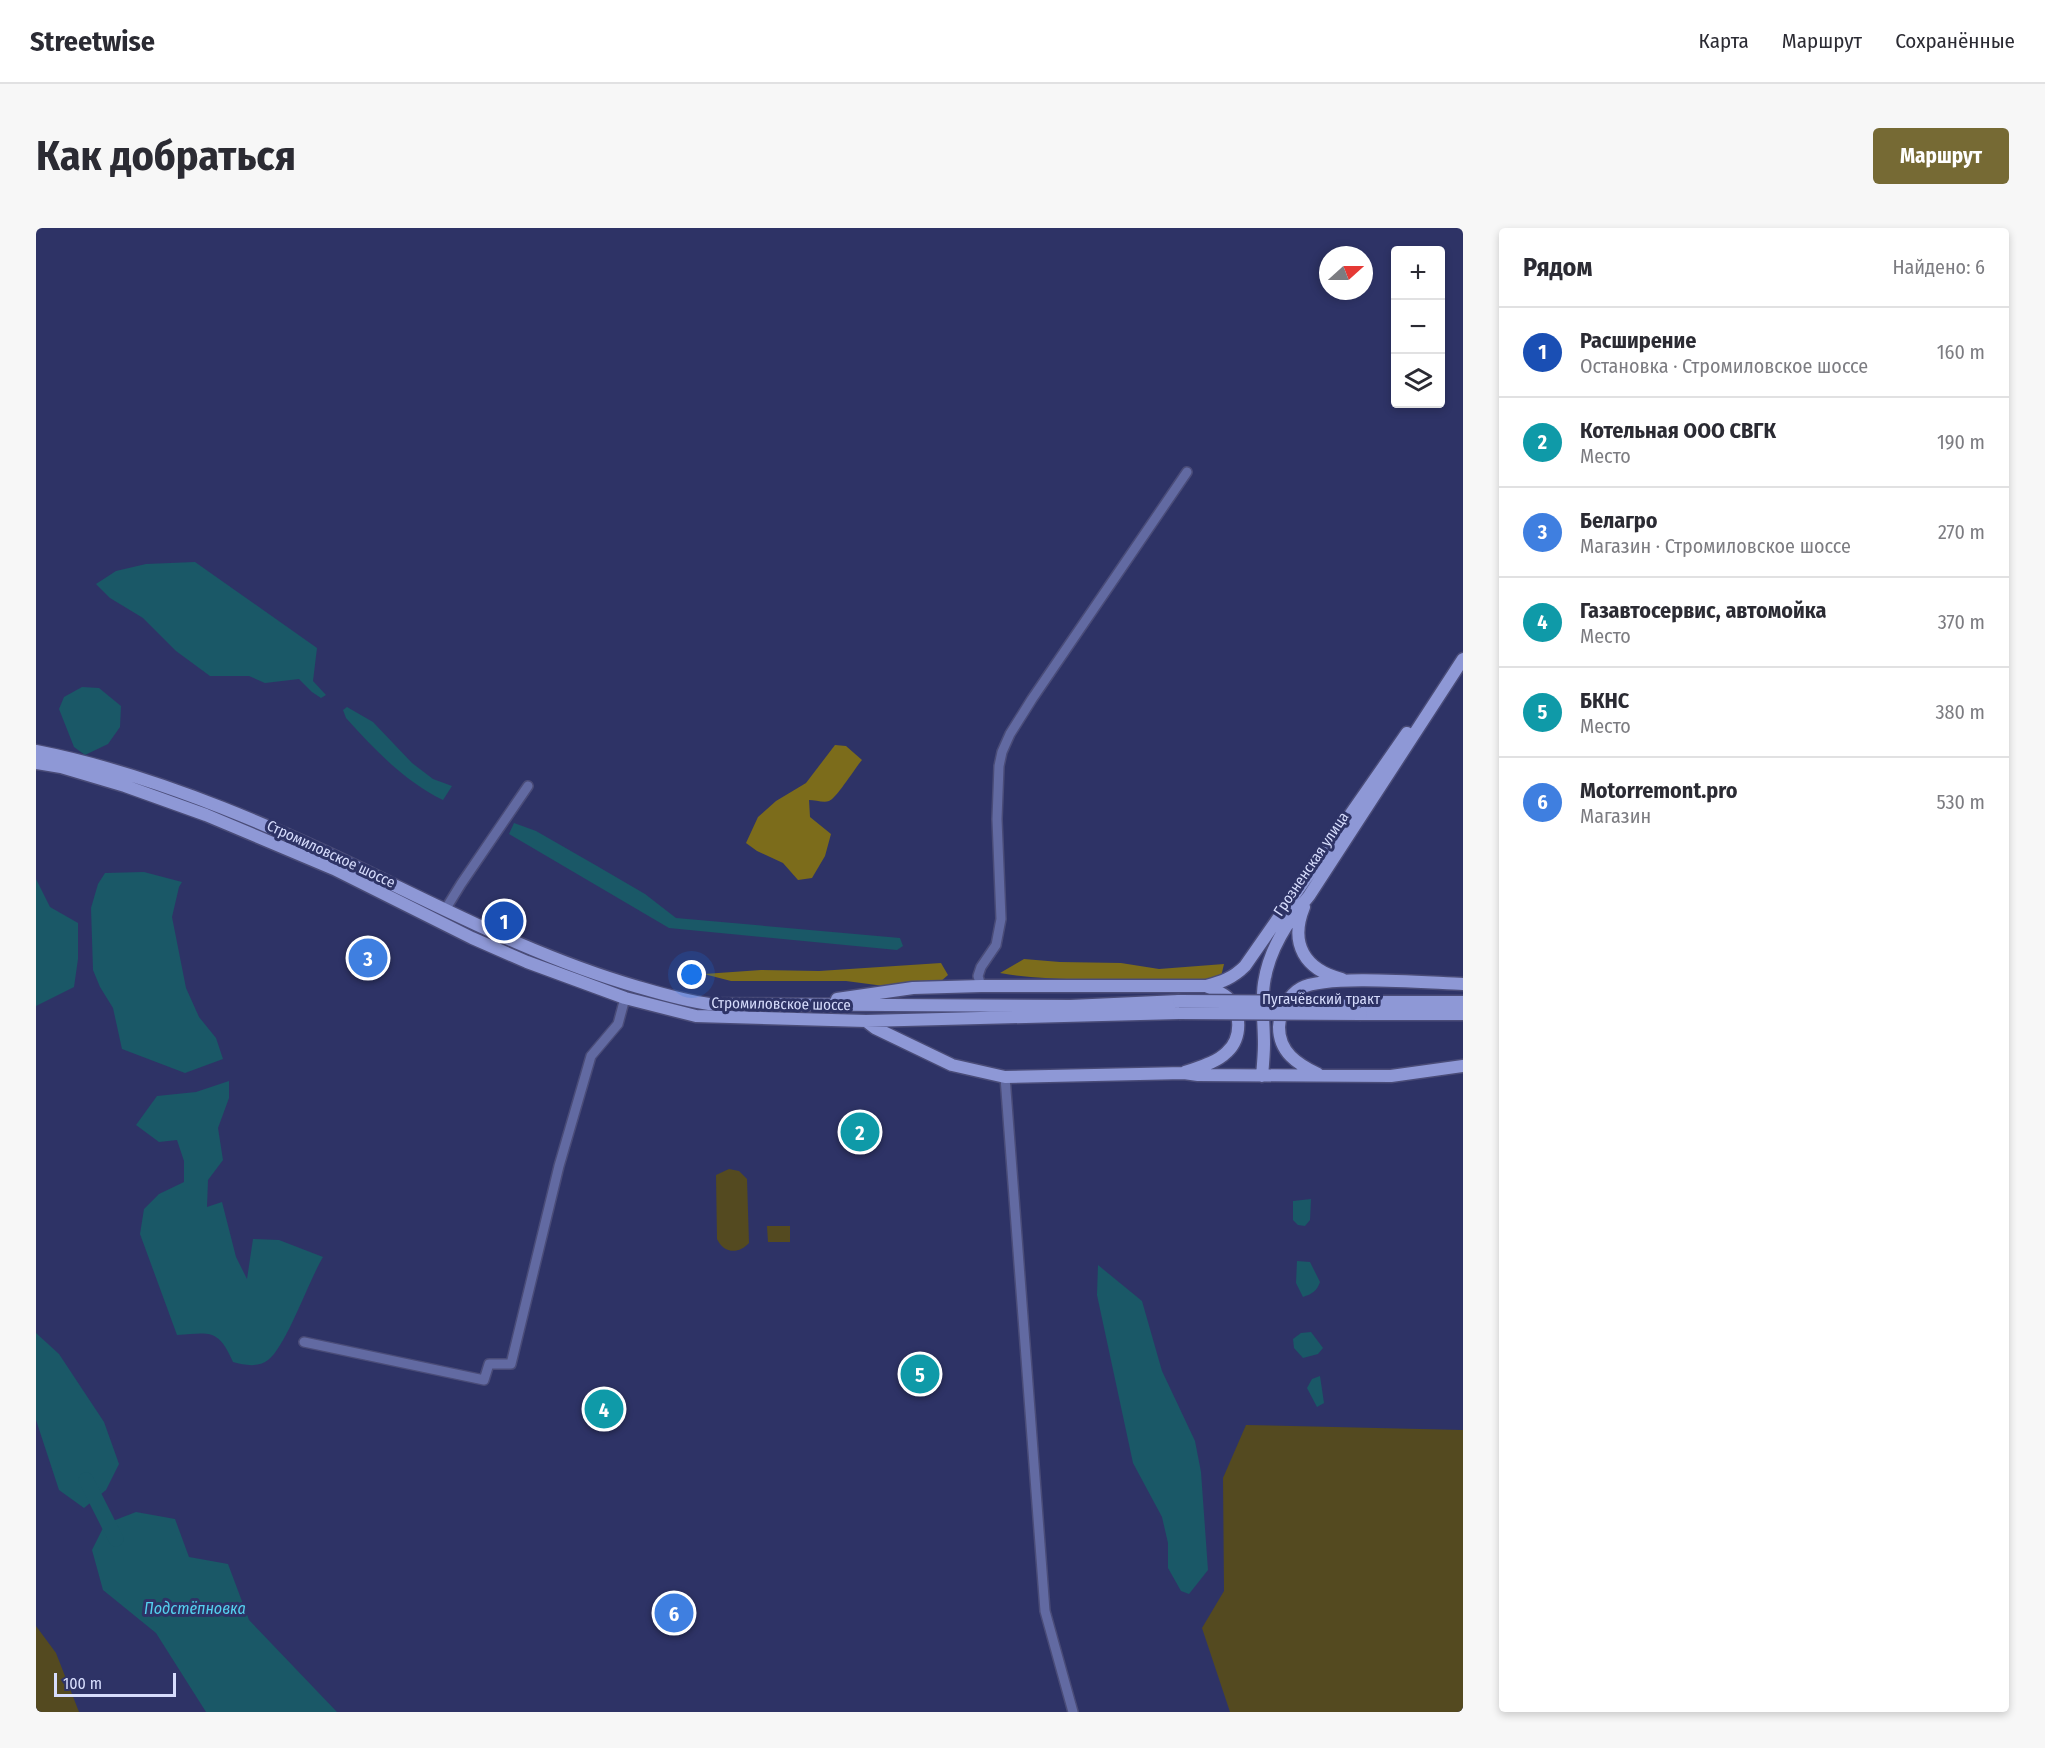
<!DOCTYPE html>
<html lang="ru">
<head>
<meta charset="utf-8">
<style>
  :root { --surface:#fff; --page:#f7f7f7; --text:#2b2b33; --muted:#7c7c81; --line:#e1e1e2; --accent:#766a34 }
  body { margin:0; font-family:"Fira Sans Condensed",sans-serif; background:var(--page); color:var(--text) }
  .controls { position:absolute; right:18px; top:18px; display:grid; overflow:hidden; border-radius:6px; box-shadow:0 3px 9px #0003 }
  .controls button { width:54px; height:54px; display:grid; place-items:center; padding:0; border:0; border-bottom:2px solid var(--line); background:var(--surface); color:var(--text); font:30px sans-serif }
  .compass { position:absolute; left:1283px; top:18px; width:54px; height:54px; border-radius:50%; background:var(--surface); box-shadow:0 3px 9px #0003; rotate:69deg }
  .scale { position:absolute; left:18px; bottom:15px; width:122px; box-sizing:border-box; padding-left:6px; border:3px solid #d7ddfd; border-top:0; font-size:16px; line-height:21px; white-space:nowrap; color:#d7ddfd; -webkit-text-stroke:4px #2e3366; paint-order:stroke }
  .you { position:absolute; left:656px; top:747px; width:21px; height:21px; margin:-15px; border:4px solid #fff; border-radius:50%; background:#1a73e8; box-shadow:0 0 0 9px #1a73e833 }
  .badge { display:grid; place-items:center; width:39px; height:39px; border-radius:50%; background:var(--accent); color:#fff; font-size:20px; font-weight:700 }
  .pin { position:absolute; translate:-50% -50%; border:3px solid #fff; box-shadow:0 2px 6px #0006 }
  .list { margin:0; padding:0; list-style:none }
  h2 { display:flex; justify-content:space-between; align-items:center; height:78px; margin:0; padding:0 24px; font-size:26px }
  h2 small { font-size:20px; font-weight:400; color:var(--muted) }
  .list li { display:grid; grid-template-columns:39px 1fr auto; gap:18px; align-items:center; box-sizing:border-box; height:90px; padding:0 24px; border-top:2px solid var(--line) }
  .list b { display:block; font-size:22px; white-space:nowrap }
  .list p { margin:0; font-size:20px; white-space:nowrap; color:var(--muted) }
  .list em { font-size:20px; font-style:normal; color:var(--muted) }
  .icon { flex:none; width:33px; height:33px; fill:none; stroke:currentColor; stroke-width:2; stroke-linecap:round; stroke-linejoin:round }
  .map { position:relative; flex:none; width:1427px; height:1484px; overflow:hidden; border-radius:6px }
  header { display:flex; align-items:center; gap:36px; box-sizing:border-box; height:84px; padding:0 30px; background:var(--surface); border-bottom:2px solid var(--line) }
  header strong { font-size:28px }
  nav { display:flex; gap:33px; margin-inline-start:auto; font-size:21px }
  .intro { display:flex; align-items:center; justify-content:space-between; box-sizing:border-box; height:144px; padding:0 36px }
  h1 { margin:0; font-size:42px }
  .button { padding:15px 27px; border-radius:6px; background:var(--accent); color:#fff; font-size:21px; font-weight:700 }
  main { display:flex; gap:36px; padding:0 36px }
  aside { flex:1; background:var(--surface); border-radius:6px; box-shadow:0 3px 9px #0003 }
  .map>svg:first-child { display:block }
</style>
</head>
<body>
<header>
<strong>Streetwise</strong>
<nav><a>Карта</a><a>Маршрут</a><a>Сохранённые</a></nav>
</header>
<div class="intro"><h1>Как добраться</h1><a class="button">Маршрут</a></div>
<main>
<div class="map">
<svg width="1427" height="1484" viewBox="0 0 1427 1484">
  <rect width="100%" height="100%" fill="#2e3366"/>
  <path fill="#544a20" d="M 693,941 L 703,943 L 711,951 L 713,1015 C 703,1026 688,1026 681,1011 L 680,947 Z
    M 754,998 L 754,1014 L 732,1014 L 731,998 Z
    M 1210,1197 L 1427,1202 L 1427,1484 L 1194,1484 L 1166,1400 L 1188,1363 L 1187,1250 Z
    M 0,1398 L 20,1425 L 43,1484 L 0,1484 Z"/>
  <path fill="#7c6c1b" d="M 799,517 L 810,518 L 826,532 C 819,540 800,571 793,573 C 788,575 779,572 773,572 L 774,589 L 795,606 L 789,628 L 776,650 L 762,652 L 747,635 L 721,623 L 710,615 L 722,589 L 740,573 L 770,555 Z
    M 988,731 L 1024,734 L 1085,735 L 1123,741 L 1188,736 L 1184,753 C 1126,749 1068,754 1009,750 C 994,749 979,748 964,745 Z
    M 905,735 L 912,747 L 904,754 L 848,758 L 810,753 L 695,753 L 668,746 L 725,742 L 783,743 Z"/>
  <path fill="#1a5867" d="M 159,334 L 281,420 L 277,453 L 290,467 L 285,470 L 276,464 L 263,451 L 229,455 L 213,448 L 174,448 L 140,423 L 107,390 L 74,370 L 60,356 L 80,343 L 110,336 Z
    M 46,459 L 63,460 L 85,478 L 84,499 L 72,516 L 49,527 L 38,519 L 23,481 L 28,469 Z
    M 311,479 L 337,494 L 376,535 L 397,551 L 416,558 L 407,572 C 368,553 339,522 310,490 L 307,482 Z
    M 478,595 L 500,603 L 561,638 L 609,666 L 640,690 L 864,710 L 867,718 L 861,722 L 633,700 L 473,606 Z
    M 108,644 L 146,654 L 143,659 L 136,689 L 150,760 L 163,789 L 180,810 L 187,831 L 149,845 L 86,821 L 77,780 L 64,759 L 57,742 L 55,680 L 62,656 L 69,645 Z
    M 0,651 L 14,679 L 42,695 L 42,731 L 38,759 L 0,778 Z
    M 193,853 L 193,870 L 182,900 L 187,932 L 172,952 L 171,979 L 186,974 L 200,1029 L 211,1051 L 217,1011 L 243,1012 L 287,1029 C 273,1052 250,1119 232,1132 C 221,1140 209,1137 197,1134 C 182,1100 174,1105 141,1107 L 104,1006 L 108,981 L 123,966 L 148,954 L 148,933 L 141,912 L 123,914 L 100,897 L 121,868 L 160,864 Z
    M 1275,971 L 1274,992 L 1269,998 L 1262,997 L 1257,992 L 1257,973 Z
    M 1261,1033 L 1274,1034 L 1284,1054 C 1281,1063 1276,1066 1267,1069 L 1260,1055 Z
    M 1062,1037 L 1106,1073 L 1126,1143 L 1159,1213 L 1165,1244 L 1172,1342 L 1153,1366 L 1145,1363 L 1132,1340 L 1132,1315 L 1126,1289 L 1097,1235 L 1061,1067 Z
    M 1275,1104 L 1287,1120 L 1282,1126 L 1267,1130 L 1258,1120 L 1257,1111 L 1265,1105 Z
    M 0,1105 L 23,1126 L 68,1194 L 83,1236 L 70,1262 L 48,1280 L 23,1262 L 0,1192 Z
    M 1284,1148 L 1288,1175 L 1281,1179 L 1271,1160 L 1276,1151 Z
    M 100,1284 L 139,1291 L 153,1329 L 192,1336 L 213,1392 L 301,1484 L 170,1484 L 120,1405 L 67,1362 L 56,1322 L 69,1296 Z"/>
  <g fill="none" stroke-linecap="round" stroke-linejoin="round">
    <path stroke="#1a5867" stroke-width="15" d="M 50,1252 L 80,1311"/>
    <defs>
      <path id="minor" d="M 409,682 L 425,656 L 492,558
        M 945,758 L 942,748 L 945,739 L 960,717 L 965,691 L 961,591 L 963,538 L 966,524 L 974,506 L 996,471 L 1151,244
        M 969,849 L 1009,1383 L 1037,1484
        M 268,1114 L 448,1152 L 453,1136 L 475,1136 L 523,938 L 555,828 L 582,796 L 589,770"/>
      <path id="major" d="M 0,523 C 123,547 253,605 364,660 C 442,698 519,735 602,759 C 626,766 649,773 673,776 L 1035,778 L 1143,773
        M 0,535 L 25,539 L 89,558 L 170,587 L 298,641 L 436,710 L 491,734 L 589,770 L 660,788 L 830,793 L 1143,785
        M 1268,679 C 1253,716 1269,742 1306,751
        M 1170,758 C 1186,754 1197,750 1209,738 L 1371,505
        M 801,771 L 877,760 L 945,758 L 1170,758 C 1177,761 1185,764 1191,769 C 1206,784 1206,810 1191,824 C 1180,835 1163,839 1149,844
        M 1322,774 L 1427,774
        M 1325,786 L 1427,786
        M 830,793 L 839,800 L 916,837 L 969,849 L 1148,845 L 1162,847 L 1355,848 L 1427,838
        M 1282,846 C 1261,836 1243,824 1243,799 C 1244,784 1252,767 1265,760 C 1291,746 1394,755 1427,756
        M 1226,848 C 1227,837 1228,826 1228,816 C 1228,795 1225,775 1228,755 C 1233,721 1252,693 1273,668 L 1427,431"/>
    </defs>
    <use href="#minor" stroke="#4a4c78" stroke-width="12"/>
    <use href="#major" stroke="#4a4c78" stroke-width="15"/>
    <use href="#minor" stroke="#626aa2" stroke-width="9"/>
    <use href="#major" stroke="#8e98d6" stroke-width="12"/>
    <defs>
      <path id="major-bridge" d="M 1143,773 L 1322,774
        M 1143,785 L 1325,786"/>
    </defs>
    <use href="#major-bridge" stroke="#4a4c78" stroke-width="15" stroke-linecap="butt"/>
    <use href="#major-bridge" stroke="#8e98d6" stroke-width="12"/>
  </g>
  <g text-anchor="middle" stroke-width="6" stroke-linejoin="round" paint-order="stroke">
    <g font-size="15" fill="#d7ddfd" stroke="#2e3366">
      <text transform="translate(295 626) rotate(25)" y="5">Стромиловское шоссе</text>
      <text transform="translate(1275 636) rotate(-56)" y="5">Грозненская улица</text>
      <text x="1285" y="776">Пугачёвский тракт</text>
      <text transform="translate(745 776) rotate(1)" y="5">Стромиловское шоссе</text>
    </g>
    <g font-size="16" font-style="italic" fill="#54d1ef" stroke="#2e3366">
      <text x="159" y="1386">Подстёпновка</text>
    </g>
  </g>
</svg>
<div class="controls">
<button>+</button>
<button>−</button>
<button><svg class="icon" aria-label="layers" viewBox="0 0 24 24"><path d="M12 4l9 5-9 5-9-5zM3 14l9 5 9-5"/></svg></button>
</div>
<svg class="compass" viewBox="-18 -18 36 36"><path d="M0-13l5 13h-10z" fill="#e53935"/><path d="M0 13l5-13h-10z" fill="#7c7c81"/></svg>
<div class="scale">100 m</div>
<div class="you"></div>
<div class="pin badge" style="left:468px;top:693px;background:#1a4fb4">1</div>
<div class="pin badge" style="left:824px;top:904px;background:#0f9aa8">2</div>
<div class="pin badge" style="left:332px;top:730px;background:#3f7fe0">3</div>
<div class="pin badge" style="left:568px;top:1181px;background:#0f9aa8">4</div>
<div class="pin badge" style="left:884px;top:1146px;background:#0f9aa8">5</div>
<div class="pin badge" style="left:638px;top:1385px;background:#3f7fe0">6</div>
</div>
<aside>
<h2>Рядом<small>Найдено: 6</small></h2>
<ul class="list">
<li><span class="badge" style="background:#1a4fb4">1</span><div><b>Расширение</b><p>Остановка · Стромиловское шоссе</p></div><em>160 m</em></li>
<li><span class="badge" style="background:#0f9aa8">2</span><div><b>Котельная ООО СВГК</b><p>Место</p></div><em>190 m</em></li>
<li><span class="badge" style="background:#3f7fe0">3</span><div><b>Белагро</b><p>Магазин · Стромиловское шоссе</p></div><em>270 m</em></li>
<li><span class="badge" style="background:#0f9aa8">4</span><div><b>Газавтосервис, автомойка</b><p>Место</p></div><em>370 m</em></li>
<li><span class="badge" style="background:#0f9aa8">5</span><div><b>БКНС</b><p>Место</p></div><em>380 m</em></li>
<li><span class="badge" style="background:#3f7fe0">6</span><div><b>Motorremont.pro</b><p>Магазин</p></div><em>530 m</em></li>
</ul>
</aside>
</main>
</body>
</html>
